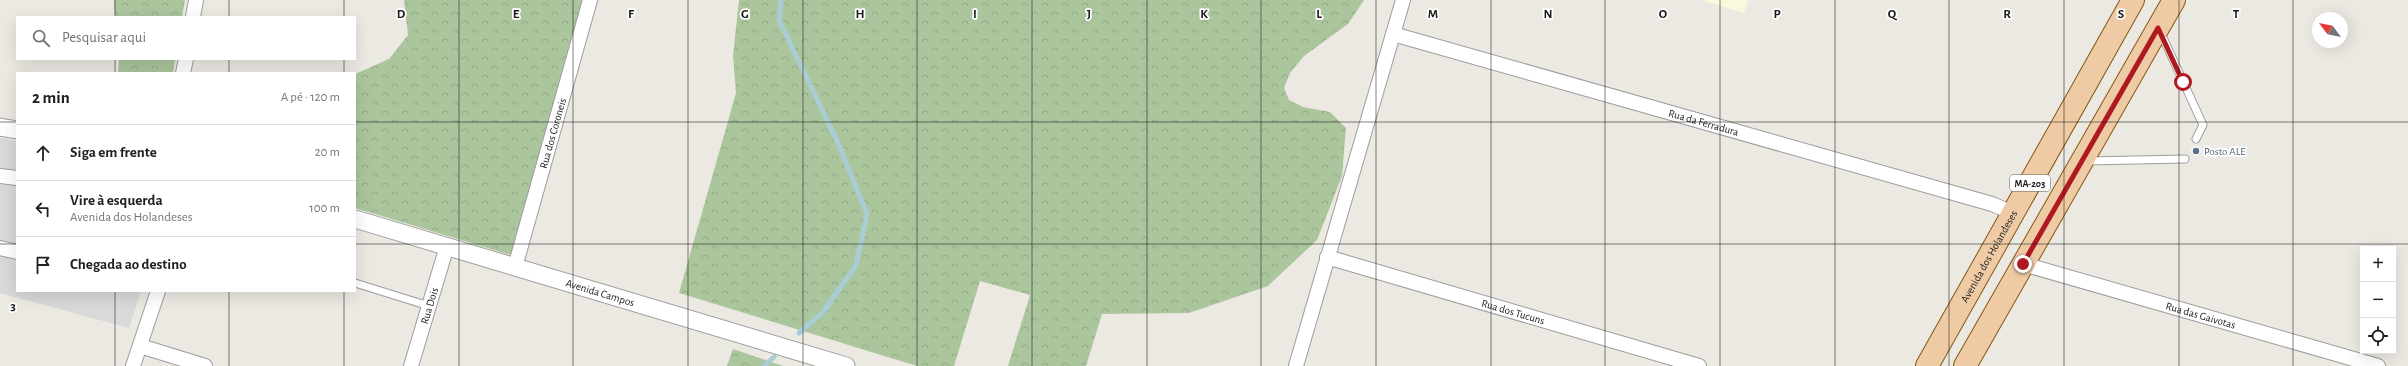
<!DOCTYPE html>
<html lang="pt">
<head>
<meta charset="utf-8">
<style>
  :root { --surface:#fff; --page:#f2f2f2; --text:#202124; --muted:#757577; --line:#e0e0e0 }
  body { margin:0; font-family:"Alegreya Sans",sans-serif; background:var(--page); color:var(--text) }
  .controls { position:absolute; right:12px; bottom:12px; display:grid; overflow:hidden; border-radius:0px; box-shadow:0 4px 16px #0002 }
  .controls button { width:36px; height:36px; display:grid; place-items:center; padding:0; border:0; border-bottom:1px solid var(--line); background:var(--surface); color:var(--text); font:20px sans-serif }
  .compass { position:absolute; left:2312px; top:12px; width:36px; height:36px; border-radius:50%; background:var(--surface); box-shadow:0 4px 16px #0002; rotate:302deg }
  .stop { position:absolute; width:12px; height:12px; margin:-9px; border:3px solid #af1921; border-radius:50%; background:#fff }
  .stop.end { background:#af1921; border-color:#fff; box-shadow:0 1px 4px #0008 }
  .list { margin:0; padding:0; list-style:none }
  h2 { display:flex; justify-content:space-between; align-items:center; height:52px; margin:0; padding:0 16px; font-size:17px }
  h2 small { font-size:13px; font-weight:400; color:var(--muted) }
  .list li { display:grid; grid-template-columns:26px 1fr auto; gap:12px; align-items:center; box-sizing:border-box; height:56px; padding:0 16px; border-top:1px solid var(--line) }
  .list b { display:block; font-size:15px; white-space:nowrap }
  .list p { margin:0; font-size:13px; white-space:nowrap; color:var(--muted) }
  .list em { font-size:13px; font-style:normal; color:var(--muted) }
  .icon { flex:none; width:22px; height:22px; fill:none; stroke:currentColor; stroke-width:2; stroke-linecap:round; stroke-linejoin:round }
  .map { position:relative; flex:none; width:2408px; height:366px; overflow:hidden }
  .search { position:absolute; background:var(--surface); box-shadow:0 4px 16px #0002; left:16px; top:16px; width:340px; height:44px; display:flex; align-items:center; gap:10px; box-sizing:border-box; padding:0 14px; border-radius:0px; color:var(--muted); font-size:15px }
  .panel { position:absolute; background:var(--surface); box-shadow:0 4px 16px #0002; left:16px; top:72px; width:340px; height:220px; border-radius:0px }
  .map>svg:first-child { display:block }
</style>
</head>
<body>
<div class="map">
<svg width="2408" height="366" viewBox="0 0 2408 366">
  <defs>
    <pattern id="forest-crowns" width="20" height="18" patternUnits="userSpaceOnUse"><rect width="20" height="18" fill="#abc69d"/><path d="M2 6a3 3 0 1 1 6 0M12 15a3 3 0 1 1 6 0" fill="none" stroke="#93aa87"/></pattern>
  </defs>
  <rect width="100%" height="100%" fill="#ece9e3"/>
  <path fill="#dad9d9" d="M 0,138 L 17,141 L 17,291 L 141,291 L 129,328 L 0,293 Z"/>
  <path fill="#faf9de" d="M 1701,0 L 1748,0 L 1744,13 Z"/>
  <path fill="url(#forest-crowns)" d="M 114,0 L 185,0 L 182,17 L 115,17 Z
    M 404,0 L 585,0 L 511,255 L 355,208 L 355,74 L 389,59 L 408,35 Z
    M 739,0 L 1364,0 L 1348,24 L 1304,56 L 1290,73 L 1284,88 L 1289,100 L 1303,107 L 1330,112 L 1346,128 L 1342,176 L 1317,240 L 1268,286 L 1189,313 L 1102,314 L 1086,366 L 1008,366 L 1030,295 L 980,281 L 954,366 L 917,366 L 679,293 L 736,93 L 733,56 Z
    M 119,59 L 175,59 L 173,73 L 118,73 Z
    M 733,349 L 783,366 L 727,366 Z"/>
  <g fill="none" stroke-linecap="round" stroke-linejoin="round">
    <path stroke="#a9cdd5" stroke-width="5" d="M 781,0 L 779,20 L 838,143 L 867,214 L 856,265 L 823,312 L 799,333
      M 764,366 L 774,357"/>
    <defs>
      <path id="service" d="M 2160,31 L 2203,125 L 2196,139
        M 2086,161 L 2185,159
        M 355,283 L 429,306"/>
      <g id="minor">
        <path d="M 193,17 L 196,0"/>
        <path id="s1" d="M 1393,34 L 1992,204 L 2013,213"/>
        <path d="M 183,73 L 186,59"/>
        <path d="M 0,176 L 17,178"/>
        <path d="M 0,248 L 17,252"/>
        <path id="s2" d="M 1327,257 L 1699,366"/>
        <path id="s3" d="M 2023,264 L 2378,366"/>
        <path id="s4" d="M 515,267 L 590,0"/>
        <path d="M 140,346 L 205,366"/>
        <path d="M 133,366 L 158,291"/>
        <path id="s5" d="M 411,366 L 447,246"/>
        <path d="M 1296,366 L 1403,0"/>
      </g>
      <g id="tertiary">
        <path d="M 0,127 L 17,130"/>
        <path id="s6" d="M 355,219 L 846,366"/>
      </g>
      <g id="primary">
        <path id="s7" d="M 1927,366 L 2133,0"/>
        <path d="M 1965,366 L 2174,0"/>
      </g>
    </defs>
    <use href="#service" stroke="#9d9d9d" stroke-width="9"/>
    <use href="#minor" stroke="#9d9d9d" stroke-width="16"/>
    <use href="#tertiary" stroke="#9d9d9d" stroke-width="19"/>
    <use href="#primary" stroke="#825712" stroke-width="24"/>
    <use href="#service" stroke="#fff" stroke-width="7"/>
    <use href="#minor" stroke="#fff" stroke-width="14"/>
    <use href="#tertiary" stroke="#fff" stroke-width="17"/>
    <use href="#primary" stroke="#efcba5" stroke-width="22"/>
  </g>
  <g fill="none" stroke-linecap="round" stroke-linejoin="round">
    <path stroke="#af1921" stroke-width="5" d="M 2023,264 L 2158,28 L 2183,82"/>
  </g>
  <path fill="none" stroke="#1c1c1c" stroke-width="1" stroke-opacity="0.55" d="M 115,0 L 115,17M 229,0 L 229,17M 344,0 L 344,17M 459,0 L 459,366M 573,0 L 573,366M 688,0 L 688,366M 803,0 L 803,366M 917,0 L 917,366M 1032,0 L 1032,366M 1147,0 L 1147,366M 1261,0 L 1261,366M 1376,0 L 1376,366M 1491,0 L 1491,366M 1605,0 L 1605,366M 1720,0 L 1720,366M 1835,0 L 1835,366M 1949,0 L 1949,366M 2064,0 L 2064,366M 2179,0 L 2179,366M 2293,0 L 2293,366M 115,59 L 115,73M 229,59 L 229,73M 344,59 L 344,73M 0,122 L 17,122M 355,122 L 2408,122M 0,244 L 17,244M 355,244 L 2408,244M 115,291 L 115,366M 229,291 L 229,366M 344,291 L 344,366"/>
  <circle fill="#5c6f8a" stroke="#fff" stroke-width="1.5" cx="2196" cy="151" r="4"/>
  <g text-anchor="middle" stroke-width="3.5" stroke-linejoin="round" paint-order="stroke">
    <rect fill="#fff" stroke="#606060" stroke-width="1" x="2010" y="175" width="40" height="16" rx="3"/>
    <g font-size="10" font-weight="bold" fill="#1c1c1c">
      <text x="2030" y="187">MA-203</text>
    </g>
    <g font-size="11" fill="#1c1c1c" stroke="#fff">
      <text dy="4" stroke="none"><textPath href="#s1" startOffset="323">Rua da Ferradura</textPath></text>
      <text dy="4" stroke="none"><textPath href="#s4" startOffset="139">Rua dos Coroneis</textPath></text>
      <text dy="4" stroke="none"><textPath href="#s7" startOffset="126">Avenida dos Holandeses</textPath></text>
      <text dy="4" stroke="none"><textPath href="#s6" startOffset="256">Avenida Campos</textPath></text>
      <text dy="4" stroke="none"><textPath href="#s5" startOffset="63">Rua Dois</textPath></text>
      <text dy="4" stroke="none"><textPath href="#s2" startOffset="194">Rua dos Tucuns</textPath></text>
      <text dy="4" stroke="none"><textPath href="#s3" startOffset="185">Rua das Gaivotas</textPath></text>
    </g>
    <g font-size="11" fill="#4e5e75" stroke="#fff" text-anchor="start">
      <text x="2204" y="155">Posto ALE</text>
    </g>
  </g>
  <g font-size="13" text-anchor="middle" font-weight="bold" fill="#1c1c1c" stroke="#fff" stroke-width="3.5" stroke-linejoin="round" paint-order="stroke">
    <text x="401" y="18">D</text>
    <text x="516" y="18">E</text>
    <text x="631" y="18">F</text>
    <text x="745" y="18">G</text>
    <text x="860" y="18">H</text>
    <text x="975" y="18">I</text>
    <text x="1089" y="18">J</text>
    <text x="1204" y="18">K</text>
    <text x="1319" y="18">L</text>
    <text x="1433" y="18">M</text>
    <text x="1548" y="18">N</text>
    <text x="1663" y="18">O</text>
    <text x="1777" y="18">P</text>
    <text x="1892" y="18">Q</text>
    <text x="2007" y="18">R</text>
    <text x="2121" y="18">S</text>
    <text x="2236" y="18">T</text>
    <text x="13" y="310">3</text>
  </g>
</svg>
<div class="controls">
<button>+</button>
<button>−</button>
<button><svg class="icon" aria-label="locate" viewBox="0 0 24 24"><circle cx="12" cy="12" r="6"/><path d="M12 2v4M12 18v4M2 12h4M18 12h4"/></svg></button>
</div>
<svg class="compass" viewBox="-18 -18 36 36"><path d="M0-13l5 13h-10z" fill="#e53935"/><path d="M0 13l5-13h-10z" fill="#757577"/></svg>
<div class="stop" style="left:2183px;top:82px"></div>
<div class="stop end" style="left:2023px;top:264px"></div>
<div class="search"><svg class="icon" aria-label="search" viewBox="0 0 24 24"><circle cx="10" cy="10" r="6"/><path d="M15 15l6 6"/></svg>Pesquisar aqui</div>
<section class="panel">
<h2>2 min<small>A pé · 120 m</small></h2>
<ul class="list">
<li><svg class="icon" aria-label="ahead" viewBox="0 0 24 24"><path d="M12 20V5M6 11l6-6 6 6"/></svg><div><b>Siga em frente</b></div><em>20 m</em></li>
<li><svg class="icon" aria-label="left" viewBox="0 0 24 24"><path d="M17 20v-9H6M10 6l-5 5 5 5"/></svg><div><b>Vire à esquerda</b><p>Avenida dos Holandeses</p></div><em>100 m</em></li>
<li><svg class="icon" aria-label="arrive" viewBox="0 0 24 24"><path d="M6 21V4h12l-3 4 3 4H6"/></svg><div><b>Chegada ao destino</b></div></li>
</ul>
</section>
</div>
</body>
</html>
